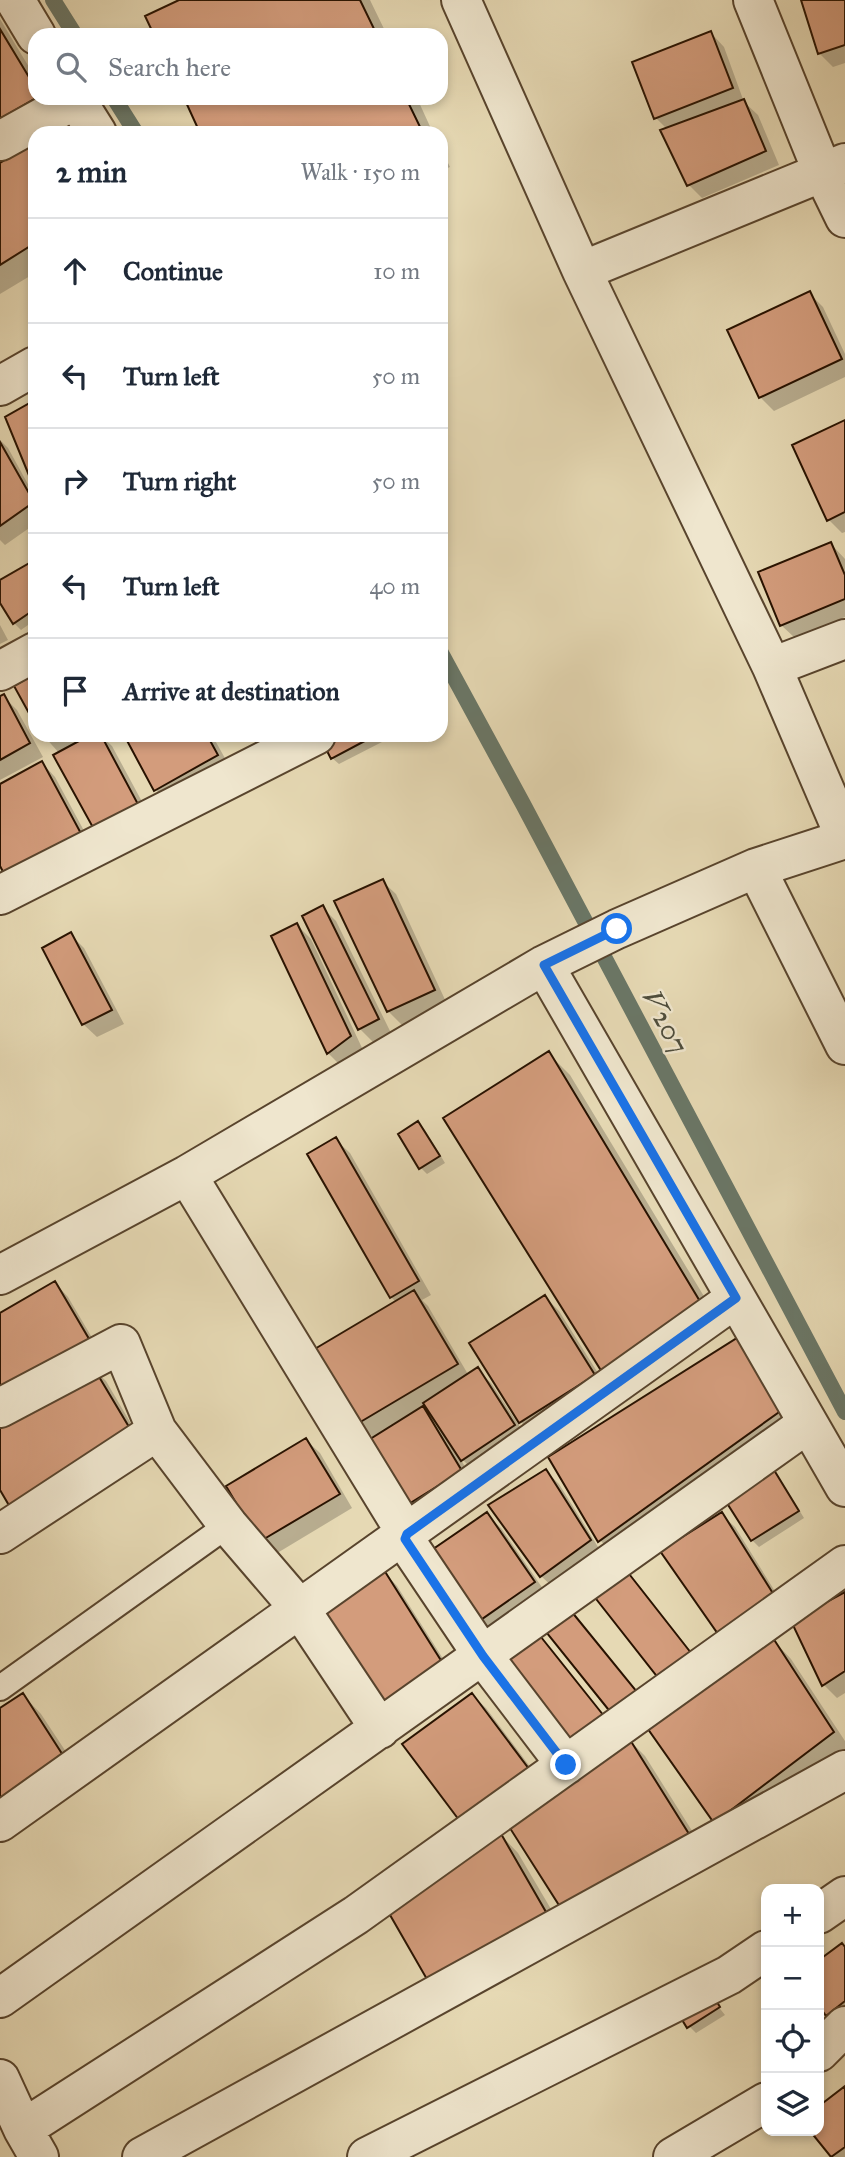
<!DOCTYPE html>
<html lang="en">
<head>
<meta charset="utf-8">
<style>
  :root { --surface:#fff; --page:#f6f6f7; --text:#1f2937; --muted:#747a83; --line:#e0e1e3 }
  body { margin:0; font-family:"IM FELL Great Primer",serif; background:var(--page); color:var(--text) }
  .controls { position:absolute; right:21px; bottom:21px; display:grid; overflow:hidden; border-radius:14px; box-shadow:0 4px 10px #0003 }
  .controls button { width:63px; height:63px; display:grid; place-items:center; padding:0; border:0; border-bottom:2px solid var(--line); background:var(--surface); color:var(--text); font:35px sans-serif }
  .stop { position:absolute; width:21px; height:21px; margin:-16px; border:5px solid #1a73e8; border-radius:50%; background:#fff }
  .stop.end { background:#1a73e8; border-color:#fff; box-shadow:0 2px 7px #0008 }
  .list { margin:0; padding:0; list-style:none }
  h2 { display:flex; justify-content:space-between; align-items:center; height:91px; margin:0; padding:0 28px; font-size:30px }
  h2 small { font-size:23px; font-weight:400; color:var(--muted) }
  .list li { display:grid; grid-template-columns:46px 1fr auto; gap:21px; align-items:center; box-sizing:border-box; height:105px; padding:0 28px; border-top:2px solid var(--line) }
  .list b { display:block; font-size:26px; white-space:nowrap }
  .list em { font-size:23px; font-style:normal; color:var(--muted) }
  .icon { flex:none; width:38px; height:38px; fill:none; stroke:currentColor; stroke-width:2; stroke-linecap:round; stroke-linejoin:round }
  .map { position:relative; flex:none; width:845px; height:2157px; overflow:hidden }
  .search { position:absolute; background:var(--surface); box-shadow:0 4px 10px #0003; left:28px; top:28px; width:420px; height:77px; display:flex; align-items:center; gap:18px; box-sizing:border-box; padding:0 24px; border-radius:21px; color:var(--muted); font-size:26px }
  .panel { position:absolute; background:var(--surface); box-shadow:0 4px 10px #0003; left:28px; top:126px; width:420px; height:616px; border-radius:21px }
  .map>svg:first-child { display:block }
</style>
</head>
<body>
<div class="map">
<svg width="845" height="2157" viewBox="0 0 845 2157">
  <rect width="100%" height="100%" fill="#e6d9b4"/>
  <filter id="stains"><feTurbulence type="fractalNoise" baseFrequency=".00286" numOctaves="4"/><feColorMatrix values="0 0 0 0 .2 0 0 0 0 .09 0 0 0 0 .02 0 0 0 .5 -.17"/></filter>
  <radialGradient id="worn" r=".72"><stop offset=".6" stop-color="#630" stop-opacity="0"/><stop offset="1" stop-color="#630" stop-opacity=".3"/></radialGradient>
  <path fill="#0003" fill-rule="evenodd" d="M 183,0 L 370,0 L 387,35 L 156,35 Z
    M 803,0 L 845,0 L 845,63 L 833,67 L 819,53 Z
    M 0,19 L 35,77 L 35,98 L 47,98 L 0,149 Z
    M 711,33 L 724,47 L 744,102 L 758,115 L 779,165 L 702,198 L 689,185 L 667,129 L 656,118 L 634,63 Z
    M 186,98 L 417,98 L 433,133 L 202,133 Z
    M 65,125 L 72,133 L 52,133 Z
    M 35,144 L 35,273 L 0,294 L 0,165 Z
    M 441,149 L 450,167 L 441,171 Z
    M 809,293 L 823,307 L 845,354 L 845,377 L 774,411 L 760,397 Z
    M 845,422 L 845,532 L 842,533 L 829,520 Z
    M 0,440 L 8,448 L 35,497 L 35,524 L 5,545 L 0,540 Z
    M 831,544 L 845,559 L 845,617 L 795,638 L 781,625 Z
    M 32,563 L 35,566 L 35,620 L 21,630 L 14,623 L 0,599 L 0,582 Z
    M 0,625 L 8,640 L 0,644 Z
    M 3,696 L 17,710 L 43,757 L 0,780 L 0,698 Z
    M 43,735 L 100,735 L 112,746 L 153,822 L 60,754 Z
    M 126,735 L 212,735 L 231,769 L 169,803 L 156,790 Z
    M 337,735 L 378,735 L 382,742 L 339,764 L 332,758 Z
    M 42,763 L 55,777 L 96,853 L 0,862 L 0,786 Z
    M 382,881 L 396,894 L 447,1004 L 402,1025 L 388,1011 Z
    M 322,907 L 336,921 L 391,1033 L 373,1042 L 360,1029 Z
    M 297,925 L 311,939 L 363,1050 L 342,1067 L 328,1053 L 273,937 Z
    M 71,935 L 84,948 L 124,1024 L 97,1037 L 83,1024 Z
    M 548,1053 L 570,1075 L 725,1331 L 625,1393 Z
    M 418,1124 L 425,1130 L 445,1163 L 427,1174 L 421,1168 Z
    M 336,1140 L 350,1153 L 431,1295 L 422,1300 L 428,1306 L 469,1376 L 478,1370 L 491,1383 L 528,1439 L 476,1473 L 459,1456 L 475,1485 L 413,1522 L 374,1438 L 358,1422 L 397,1303 L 391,1297 L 310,1154 ZM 426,1404 L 436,1421 L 421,1407 Z
    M 55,1283 L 68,1297 L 104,1358 L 90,1366 L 106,1381 L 144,1446 L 0,1486 L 0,1315 Z
    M 545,1297 L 559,1311 L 608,1389 L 534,1435 L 521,1422 Z
    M 737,1340 L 799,1429 L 618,1559 L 600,1540 Z
    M 306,1440 L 320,1453 L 352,1508 L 274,1555 L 261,1541 Z
    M 546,1471 L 559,1484 L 603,1555 L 555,1589 L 541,1576 Z
    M 773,1472 L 780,1479 L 804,1518 L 759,1547 L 752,1540 Z
    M 721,1514 L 735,1527 L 791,1617 L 739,1656 Z
    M 487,1515 L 501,1528 L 548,1596 L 487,1638 L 426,1557 Z
    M 384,1572 L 397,1586 L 459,1684 L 318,1613 Z
    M 625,1572 L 639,1585 L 707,1672 L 677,1697 Z
    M 845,1594 L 845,1693 L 837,1698 L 823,1684 Z
    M 567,1609 L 580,1622 L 654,1713 L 773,1640 L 791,1659 L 845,1741 L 845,1756 L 734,1841 L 644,1721 Z
    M 537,1635 L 551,1648 L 620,1736 L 626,1737 L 645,1756 L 706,1853 L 584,1931 L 472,1695 L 486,1708 L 546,1788 Z
    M 23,1695 L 41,1714 L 84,1779 L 0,1710 Z
    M 500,1834 L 518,1853 L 568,1938 L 434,1986 Z
    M 841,1945 L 845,1949 L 845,2013 L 834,2021 L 819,2003 L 819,1962 Z
    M 713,2000 L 725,2015 L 696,2033 L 689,2026 Z
    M 845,2088 L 845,2157 L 833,2157 L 812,2131 L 819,2131 L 819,2108 Z"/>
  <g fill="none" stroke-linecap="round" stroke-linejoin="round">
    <path stroke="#6a7767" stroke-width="16" d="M 53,0 L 75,35
      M 114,98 L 136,133
      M 441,653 L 523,804 L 845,1412"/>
  </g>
  <path fill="#d39c7c" stroke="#281200" stroke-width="2" d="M 179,0 L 360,0 L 377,35 L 154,35 L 145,16 Z
    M 801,0 L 845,0 L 845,45 L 818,54 Z
    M 0,29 L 35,87 L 36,98 L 0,119 Z
    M 711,31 L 733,88 L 654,119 L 632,62 Z
    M 184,98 L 406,98 L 423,133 L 200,133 Z
    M 744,99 L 766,151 L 687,186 L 660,130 Z
    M 35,142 L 35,243 L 0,265 L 0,163 Z
    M 810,291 L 842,359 L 759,398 L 727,330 Z
    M 35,400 L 35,490 L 5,417 Z
    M 845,420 L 845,512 L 827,521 L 792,445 Z
    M 0,442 L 34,502 L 0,526 Z
    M 831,542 L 845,575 L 845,599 L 780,626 L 758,572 Z
    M 33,561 L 35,567 L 35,609 L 13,624 L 0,603 L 0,580 Z
    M 35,674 L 35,724 L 14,686 Z
    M 4,694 L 30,743 L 0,760 L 0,696 Z
    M 90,735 L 101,735 L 140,808 L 96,833 L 53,755 Z
    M 124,735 L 207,735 L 218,755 L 154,791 Z
    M 333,735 L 376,735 L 331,759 L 322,741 Z
    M 42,761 L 84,839 L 8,881 L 0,866 L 0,784 Z
    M 383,879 L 435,990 L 387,1012 L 334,901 Z
    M 323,905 L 379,1019 L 358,1030 L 302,916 Z
    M 297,923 L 351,1036 L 327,1054 L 271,936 Z
    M 71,932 L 112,1010 L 82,1025 L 42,948 Z
    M 549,1051 L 704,1308 L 602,1372 L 443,1118 Z
    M 418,1121 L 440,1156 L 419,1169 L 398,1134 Z
    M 336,1137 L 419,1281 L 390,1298 L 307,1154 Z
    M 55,1281 L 92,1344 L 0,1397 L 0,1313 Z
    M 414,1290 L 458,1364 L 357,1424 L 313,1350 Z
    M 545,1295 L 595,1375 L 519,1423 L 469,1343 Z
    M 737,1338 L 782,1410 L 598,1542 L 548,1457 Z
    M 92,1365 L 132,1432 L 10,1507 L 0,1490 L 0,1421 Z
    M 478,1367 L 515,1425 L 461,1461 L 423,1403 Z
    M 423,1406 L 462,1471 L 399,1510 L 359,1446 Z
    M 306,1438 L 340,1494 L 259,1542 L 226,1486 Z
    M 546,1469 L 591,1540 L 540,1577 L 488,1505 Z
    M 774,1470 L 799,1511 L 751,1541 L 725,1500 Z
    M 487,1512 L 535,1582 L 472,1626 L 423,1556 Z
    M 722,1512 L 779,1603 L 725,1644 L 660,1551 Z
    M 384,1570 L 447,1670 L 378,1712 L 316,1613 Z
    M 626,1570 L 695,1658 L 663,1684 L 593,1595 Z
    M 845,1592 L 845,1671 L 822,1686 L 791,1621 Z
    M 567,1606 L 642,1698 L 616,1719 L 542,1627 Z
    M 537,1632 L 608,1721 L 571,1752 L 500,1663 Z
    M 773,1638 L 834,1732 L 714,1823 L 643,1722 Z
    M 23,1693 L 66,1760 L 0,1804 L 0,1708 Z
    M 472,1693 L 535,1777 L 462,1824 L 402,1744 Z
    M 627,1735 L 689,1834 L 564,1913 L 501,1814 Z
    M 500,1832 L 550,1919 L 432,1988 L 382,1901 Z
    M 842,1943 L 845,1947 L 845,2001 L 826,2016 L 819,2006 L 819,1960 Z
    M 714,1997 L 720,2007 L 687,2028 L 681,2018 Z
    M 845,2086 L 845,2147 L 831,2157 L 810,2131 L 819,2131 L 819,2106 Z"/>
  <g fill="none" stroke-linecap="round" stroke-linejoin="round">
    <defs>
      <path id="service" d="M 0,1688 L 228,1525"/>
      <path id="minor" d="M 15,0 L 36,35
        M 461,0 L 582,271 L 772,667 L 845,837
        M 753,0 L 823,173 L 845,218
        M 75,98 L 97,133
        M 0,141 L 76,99
        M 582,271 L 845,163
        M 0,386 L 35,366
        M 772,667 L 845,639
        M 0,671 L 35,652
        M 756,868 L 845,1045
        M 0,895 L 316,735
        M 544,965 L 845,1487
        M 187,1175 L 406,1533 L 405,1540 L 483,1656 L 566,1765
        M 0,1275 L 187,1175 L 544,965 L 617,929 L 756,868 L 845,839
        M 0,1408 L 121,1344 L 157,1431 L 228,1525 L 300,1609 L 380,1729
        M 0,1534 L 157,1431
        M 0,1822 L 736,1298
        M 819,1914 L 845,1896
        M 0,1998 L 807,1424
        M 819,2052 L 845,2026
        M 0,2079 L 23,2129 L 39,2157
        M 23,2129 L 356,1915 L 845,1565
        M 142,2157 L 845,1770
        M 367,2157 L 729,1975 L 766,1950
        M 673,2157 L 766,2102"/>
    </defs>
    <use href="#service" stroke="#58442d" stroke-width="28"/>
    <use href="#minor" stroke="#58442d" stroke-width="42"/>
    <use href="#service" stroke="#efe6ce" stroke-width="24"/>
    <use href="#minor" stroke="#efe6ce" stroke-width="38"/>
  </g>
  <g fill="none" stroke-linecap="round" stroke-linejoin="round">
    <path stroke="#1a73e8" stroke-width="9" d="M 566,1765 L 483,1656 L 405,1539 L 407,1534 L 736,1298 L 544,965 L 617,929"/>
  </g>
  <g text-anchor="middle" stroke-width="5" stroke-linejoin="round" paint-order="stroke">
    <g font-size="28" font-style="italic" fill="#4e4d3c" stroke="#efe6ce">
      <text transform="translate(666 1021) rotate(62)" y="10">V207</text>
    </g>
  </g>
  <rect width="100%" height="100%" filter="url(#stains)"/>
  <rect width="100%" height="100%" fill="url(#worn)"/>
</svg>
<div class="controls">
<button>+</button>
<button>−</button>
<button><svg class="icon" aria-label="locate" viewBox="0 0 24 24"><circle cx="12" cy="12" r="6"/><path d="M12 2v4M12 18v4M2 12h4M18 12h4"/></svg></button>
<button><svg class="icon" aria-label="layers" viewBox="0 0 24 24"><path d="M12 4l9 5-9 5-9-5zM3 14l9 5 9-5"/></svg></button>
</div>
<div class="stop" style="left:617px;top:929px"></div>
<div class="stop end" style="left:566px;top:1765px"></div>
<div class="search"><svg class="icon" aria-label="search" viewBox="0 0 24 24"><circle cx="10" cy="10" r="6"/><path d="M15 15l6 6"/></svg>Search here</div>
<section class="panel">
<h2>2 min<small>Walk · 150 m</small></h2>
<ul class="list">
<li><svg class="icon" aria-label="ahead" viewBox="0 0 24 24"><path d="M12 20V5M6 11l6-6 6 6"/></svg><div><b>Continue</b></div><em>10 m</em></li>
<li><svg class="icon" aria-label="left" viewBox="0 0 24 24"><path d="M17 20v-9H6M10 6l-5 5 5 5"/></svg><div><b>Turn left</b></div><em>50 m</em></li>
<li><svg class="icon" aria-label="right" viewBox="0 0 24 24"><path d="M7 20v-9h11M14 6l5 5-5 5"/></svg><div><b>Turn right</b></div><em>50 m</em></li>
<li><svg class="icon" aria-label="left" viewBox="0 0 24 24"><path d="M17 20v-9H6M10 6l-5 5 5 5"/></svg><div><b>Turn left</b></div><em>40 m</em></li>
<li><svg class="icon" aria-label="arrive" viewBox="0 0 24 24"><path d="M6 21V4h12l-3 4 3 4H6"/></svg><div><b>Arrive at destination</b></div></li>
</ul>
</section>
</div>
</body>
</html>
